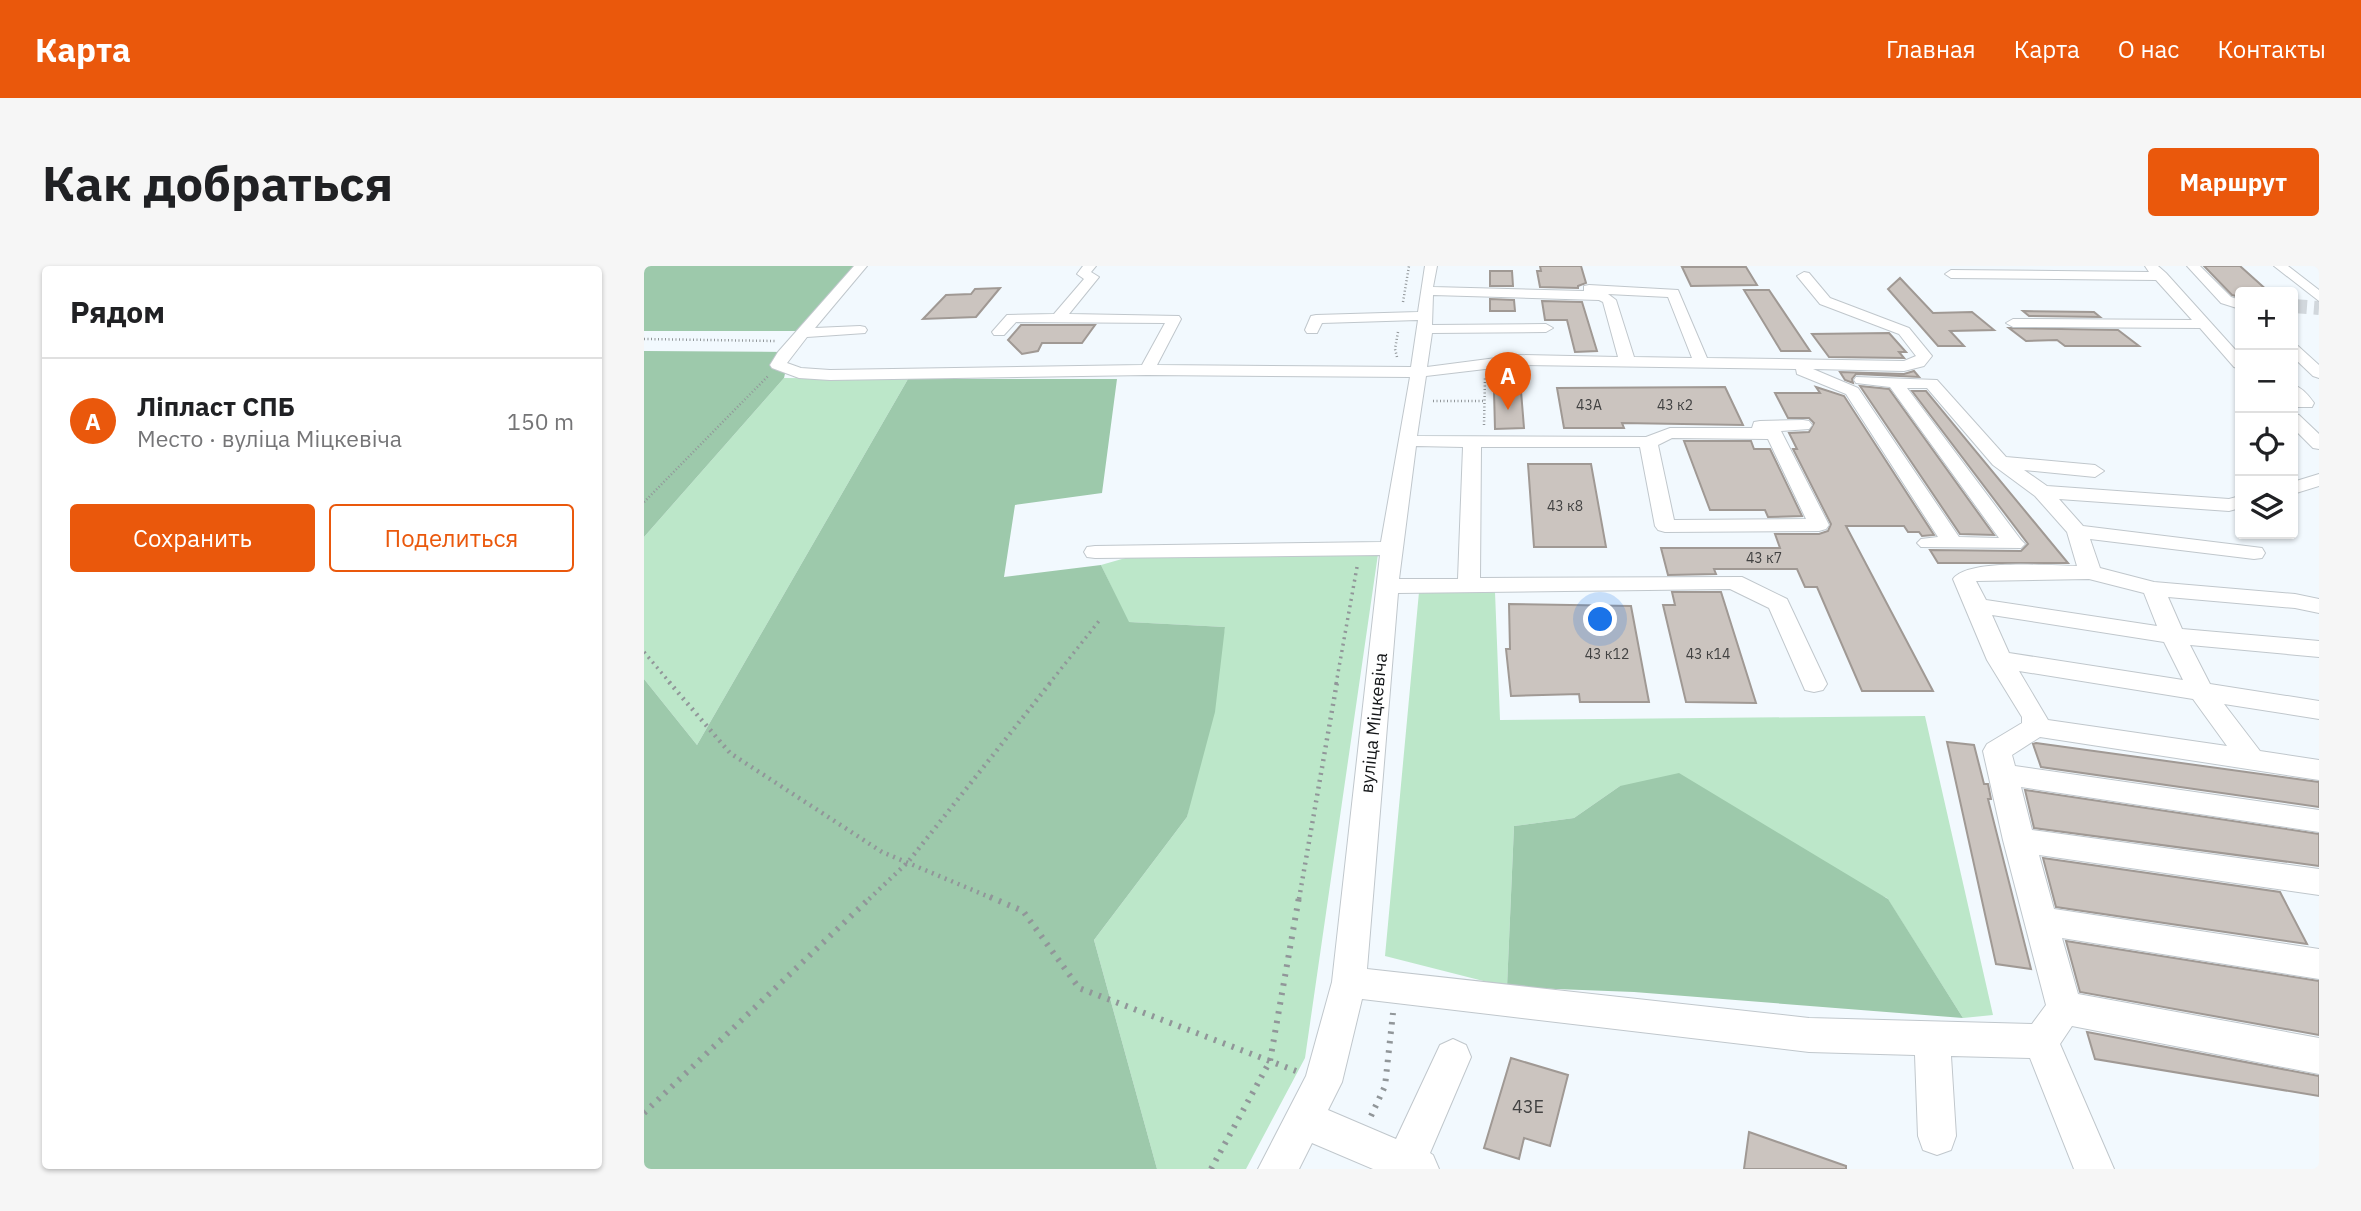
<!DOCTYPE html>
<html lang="ru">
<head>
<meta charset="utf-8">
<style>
  :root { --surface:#fff; --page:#f6f6f6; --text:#202124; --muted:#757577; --line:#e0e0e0; --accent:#ea580c }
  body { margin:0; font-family:"IBM Plex Sans",sans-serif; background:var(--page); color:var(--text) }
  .controls { position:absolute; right:21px; top:21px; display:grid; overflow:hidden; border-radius:7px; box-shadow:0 2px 5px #0004 }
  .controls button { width:63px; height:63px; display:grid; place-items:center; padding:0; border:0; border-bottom:2px solid var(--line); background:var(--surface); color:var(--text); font:35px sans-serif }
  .you { position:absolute; left:957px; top:354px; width:24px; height:24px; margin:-18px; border:5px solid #fff; border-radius:50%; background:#1a73e8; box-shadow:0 0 0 10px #1a73e833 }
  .badge { display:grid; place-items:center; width:46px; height:46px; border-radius:50%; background:var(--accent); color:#fff; font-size:23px; font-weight:700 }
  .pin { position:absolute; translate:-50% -58px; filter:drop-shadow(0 2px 4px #0008) }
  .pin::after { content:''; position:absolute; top:37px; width:24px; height:21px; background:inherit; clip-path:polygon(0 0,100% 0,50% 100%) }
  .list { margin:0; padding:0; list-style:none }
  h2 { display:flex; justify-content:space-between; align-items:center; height:91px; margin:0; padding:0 28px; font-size:30px }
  h2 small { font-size:23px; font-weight:400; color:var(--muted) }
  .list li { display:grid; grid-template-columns:46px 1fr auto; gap:21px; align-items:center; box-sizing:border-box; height:126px; padding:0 28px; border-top:2px solid var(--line) }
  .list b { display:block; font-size:26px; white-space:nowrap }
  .list p { margin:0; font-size:23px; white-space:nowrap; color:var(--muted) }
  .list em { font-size:23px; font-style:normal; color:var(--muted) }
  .actions { display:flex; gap:14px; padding:21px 28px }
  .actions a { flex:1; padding:16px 0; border:2px solid var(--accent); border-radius:7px; text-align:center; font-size:24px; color:var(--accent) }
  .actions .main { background:var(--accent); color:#fff }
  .icon { flex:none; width:38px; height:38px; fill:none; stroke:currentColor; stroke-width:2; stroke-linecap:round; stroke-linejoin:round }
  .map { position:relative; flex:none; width:1675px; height:903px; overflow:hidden; border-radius:7px }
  header { display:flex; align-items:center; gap:42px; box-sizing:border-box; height:98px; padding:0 35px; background:var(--accent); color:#fff }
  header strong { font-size:33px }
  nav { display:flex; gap:38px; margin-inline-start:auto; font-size:24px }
  .intro { display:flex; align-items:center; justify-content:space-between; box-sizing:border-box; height:168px; padding:0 42px }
  h1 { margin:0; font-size:49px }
  .button { padding:18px 32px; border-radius:7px; background:var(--accent); color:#fff; font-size:24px; font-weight:700 }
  main { display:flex; gap:42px; padding:0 42px }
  aside { flex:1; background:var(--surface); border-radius:7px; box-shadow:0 2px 5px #0004 }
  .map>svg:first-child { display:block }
</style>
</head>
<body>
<header>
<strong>Карта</strong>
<nav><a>Главная</a><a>Карта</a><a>О нас</a><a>Контакты</a></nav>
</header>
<div class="intro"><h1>Как добраться</h1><a class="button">Маршрут</a></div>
<main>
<aside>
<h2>Рядом<small></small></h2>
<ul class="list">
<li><span class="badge">A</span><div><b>Ліпласт СПБ</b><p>Место · вуліца Міцкевіча</p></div><em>150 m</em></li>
</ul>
<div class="actions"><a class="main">Сохранить</a><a>Поделиться</a></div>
</aside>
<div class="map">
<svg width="1675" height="903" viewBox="0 0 1675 903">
  <rect width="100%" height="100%" fill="#f2f9fe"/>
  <path fill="#bce7c9" d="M 140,112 L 264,113 L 53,479 L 0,413 L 0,271 Z
    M 734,288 L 661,792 L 602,903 L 513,903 L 450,674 L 543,551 L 581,361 L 484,356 L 457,299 L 485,291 Z
    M 775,326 L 851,326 L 856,454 L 1281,450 L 1349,749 L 1319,752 L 1243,632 L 976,520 L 930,552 L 870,560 L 863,721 L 741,690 Z"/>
  <path fill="#9dc9ab" d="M 0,0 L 223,0 L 166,65 L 0,65 Z
    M 0,85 L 146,86 L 140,112 L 0,271 Z
    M 264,113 L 473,113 L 458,227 L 371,239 L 360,311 L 457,299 L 485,356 L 581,361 L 571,446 L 543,551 L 450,674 L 513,903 L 0,903 L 0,413 L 53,479 Z
    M 1035,507 L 1244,633 L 1319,752 L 990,726 L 863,721 L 870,560 L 930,552 L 976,520 Z"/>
  <path fill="#cbc4bf" stroke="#a09994" stroke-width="2" d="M 896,0 L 937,0 L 942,17 L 934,20 L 934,22 L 896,21 L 893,5 L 897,5 Z
    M 1560,0 L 1596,0 L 1625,26 L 1596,26 L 1596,31 L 1588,29 Z
    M 1038,1 L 1102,1 L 1113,19 L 1047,20 Z
    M 846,5 L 868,5 L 869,20 L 846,20 Z
    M 1256,12 L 1289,47 L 1328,46 L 1350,64 L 1306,65 L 1320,80 L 1294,80 L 1244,23 Z
    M 356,22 L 332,51 L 279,53 L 302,29 L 327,28 L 331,23 Z
    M 1100,24 L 1125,24 L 1166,85 L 1137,85 Z
    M 846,33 L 870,34 L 871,45 L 846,45 Z
    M 898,35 L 938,36 L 953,85 L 931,86 L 923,54 L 901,54 Z
    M 1379,45 L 1450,46 L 1456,51 L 1385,50 Z
    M 377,59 L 451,59 L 438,77 L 398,77 L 394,85 L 378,88 L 364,74 Z
    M 1365,62 L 1474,64 L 1495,80 L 1421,80 L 1413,74 L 1382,75 Z
    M 1245,67 L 1262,86 L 1255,86 L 1260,92 L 1185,91 L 1168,68 Z
    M 1270,105 L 1275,111 L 1212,108 L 1208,113 L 1209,117 L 1201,114 L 1196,106 L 1260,108 Z
    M 1216,120 L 1245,123 L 1350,269 L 1316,268 Z
    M 1081,121 L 1099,159 L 978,157 L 980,162 L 920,162 L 913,122 Z
    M 1172,121 L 1200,130 L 1290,269 L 1278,270 L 1275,266 L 1264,266 L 1260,260 L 1202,260 L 1289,425 L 1218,425 L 1173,321 L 1161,321 L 1153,303 L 1070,303 L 1072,308 L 1024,309 L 1017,282 L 1136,282 L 1131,268 L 1175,268 L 1184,265 L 1187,258 L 1149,183 L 1153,183 L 1145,167 L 1165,166 L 1170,157 L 1165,152 L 1144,152 L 1131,127 L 1176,127 Z
    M 850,125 L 877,125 L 880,162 L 851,163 Z
    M 1268,125 L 1282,125 L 1424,297 L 1294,297 L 1286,284 L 1377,285 L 1384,278 Z
    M 1040,175 L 1107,175 L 1110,183 L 1126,183 L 1158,250 L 1124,251 L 1121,244 L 1066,244 Z
    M 884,198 L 947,198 L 962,281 L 890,281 Z
    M 1028,326 L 1077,326 L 1112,437 L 1042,436 L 1019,339 L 1031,339 Z
    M 865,338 L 987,340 L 1005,436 L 936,436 L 935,428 L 867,430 L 862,383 L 866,383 Z
    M 1303,476 L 1330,479 L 1340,518 L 1344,518 L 1347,533 L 1344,533 L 1387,703 L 1352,698 Z
    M 1392,477 L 1675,516 L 1675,541 L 1397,501 L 1389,478 Z
    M 1381,524 L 1675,568 L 1675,600 L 1390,562 Z
    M 1399,592 L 1636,626 L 1663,678 L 1412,641 Z
    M 1422,675 L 1675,715 L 1675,769 L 1436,726 Z
    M 1443,766 L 1675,810 L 1675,830 L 1451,793 Z
    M 867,792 L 924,809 L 906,880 L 880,872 L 875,893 L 840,882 Z
    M 1105,866 L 1202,900 L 1202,903 L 1100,903 Z"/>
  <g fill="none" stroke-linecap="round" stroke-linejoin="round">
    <path stroke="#d1d7dc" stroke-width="14" stroke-dasharray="14 7" stroke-linecap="butt" d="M 1649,40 L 1675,42"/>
    <defs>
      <path id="minor" d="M 210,0 L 223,0 L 171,62 L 216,60 L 221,61 L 223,64 L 221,67 L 163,71 L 143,97 L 157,102 L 186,104 L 498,99 L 521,57 L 372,56 L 360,69 L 350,69 L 348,66 L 363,49 L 410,48 L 440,13 L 433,8 L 439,0 L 452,0 L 447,6 L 455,11 L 425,48 L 535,50 L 537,53 L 513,99 L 767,101 L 774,54 L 678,57 L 673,67 L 663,67 L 661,64 L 667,50 L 672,49 L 774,46 L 781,0 L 793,0 L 789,21 L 940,25 L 940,20 L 945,19 L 1034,24 L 1063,92 L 1260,95 L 1272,90 L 1255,68 L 1176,38 L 1153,10 L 1160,6 L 1165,7 L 1186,32 L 1265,62 L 1288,90 L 1280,100 L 1260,105 L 1169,103 L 1214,122 L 1315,271 L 1355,272 L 1246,121 L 1212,117 L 1210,114 L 1212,111 L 1293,114 L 1362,191 L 1451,199 L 1460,205 L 1451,211 L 1380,204 L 1403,220 L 1585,233 L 1596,230 L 1596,242 L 1585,245 L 1415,233 L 1439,260 L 1610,281 L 1618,282 L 1621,287 L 1618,292 L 1610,293 L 1446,273 L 1456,302 L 1510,316 L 1651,328 L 1675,333 L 1675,347 L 1651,342 L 1524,331 L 1538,363 L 1675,375 L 1675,391 L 1546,379 L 1566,418 L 1675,435 L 1675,453 L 1580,438 L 1616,485 L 1675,494 L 1675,514 L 1396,471 L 1368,489 L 1371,500 L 1675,544 L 1675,566 L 1377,521 L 1388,564 L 1675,603 L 1675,629 L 1395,589 L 1410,643 L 1675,683 L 1675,713 L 1418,672 L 1434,728 L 1675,772 L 1675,808 L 1428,760 L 1416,778 L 1470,903 L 1430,903 L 1386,792 L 1307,790 L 1312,870 L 1307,884 L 1293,889 L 1279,884 L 1274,870 L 1271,789 L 1165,786 L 718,733 L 698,816 L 684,844 L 752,873 L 796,779 L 809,773 L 822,779 L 827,791 L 786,887 L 789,889 L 795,903 L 729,903 L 668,877 L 655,903 L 614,903 L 662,810 L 688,716 L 736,289 L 451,292 L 443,291 L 440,286 L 443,281 L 451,280 L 737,276 L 766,111 L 503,109 L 186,114 L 155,112 L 128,102 L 126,99 L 134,86 ZM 964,28 L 1024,31 L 1048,92 L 990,91 L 972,34 ZM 789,29 L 955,34 L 959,36 L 974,91 L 875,89 L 783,101 L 788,67 L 902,66 L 909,62 L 902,58 L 788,59 ZM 875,99 L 1152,103 L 1153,108 L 1202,128 L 1294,271 L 1277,273 L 1273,277 L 1277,281 L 1377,282 L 1381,278 L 1377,274 L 1263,122 L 1283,122 L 1349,199 L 1391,230 L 1423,266 L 1433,300 C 1407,300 1324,292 1309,313 L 1343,394 L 1378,451 L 1378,457 L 1343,478 L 1339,485 L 1359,574 L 1402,739 L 1388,758 L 1165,752 L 723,703 L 754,327 L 1086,323 L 1125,342 L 1161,424 L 1170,426 L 1179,424 L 1183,418 L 1143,333 L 1098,311 L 836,312 L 837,181 L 996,181 L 1011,260 L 1014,264 L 1021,266 L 1175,265 L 1182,263 L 1185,259 L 1137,165 L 1165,163 L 1168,159 L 1165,155 L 1159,154 L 1116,155 L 1110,156 L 1108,162 L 1026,162 L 1002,171 L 773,170 L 782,110 ZM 1028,172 L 1124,173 L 1162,253 L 1030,254 L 1014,179 ZM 772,180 L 819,181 L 814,313 L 755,313 ZM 1445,313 L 1500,327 L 1513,360 L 1342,334 L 1332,315 ZM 1348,349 L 1520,376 L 1539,414 L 1365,387 ZM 1375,405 L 1549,433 L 1583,480 L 1404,454 Z
        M 1501,0 L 1514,0 L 1522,7 L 1596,89 L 1596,103 L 1590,101 L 1556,62 L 1369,61 L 1362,57 L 1369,53 L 1548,54 L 1512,14 L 1307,12 L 1301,8 L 1307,4 L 1505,6 Z
        M 1543,0 L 1556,0 L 1587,31 L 1596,34 L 1596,43 L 1577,37 Z
        M 1630,0 L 1644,0 L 1675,24 L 1675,35 Z
        M 1649,79 L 1654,80 L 1675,99 L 1675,112 L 1669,110 L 1649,91 Z
        M 1649,119 C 1658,121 1665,130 1670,137 L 1668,141 L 1649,141 Z
        M 1649,148 L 1655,149 L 1675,168 L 1675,183 L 1669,182 L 1649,162 Z
        M 1675,208 L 1675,220 L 1649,228 L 1649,216 Z"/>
    </defs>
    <use href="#minor" stroke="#c0c7cc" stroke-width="2"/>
    <path stroke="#919699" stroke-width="2.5" stroke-dasharray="1 2.5" stroke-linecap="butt" d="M 759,36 L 765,0
      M 0,73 L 131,75
      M 753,91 L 751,83 L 754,66
      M 789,135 L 841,135
      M 840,159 L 841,112
      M 0,236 L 124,110"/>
    <path stroke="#919699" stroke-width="3.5" stroke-dasharray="2 4.5" stroke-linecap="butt" d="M 0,386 L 27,418
      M 405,418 L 455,355
      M 692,418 L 713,301"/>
    <path stroke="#919699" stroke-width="4.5" stroke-dasharray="2 5" stroke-linecap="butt" d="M 25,416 L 86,487 L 238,586 L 350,633
      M 225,633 L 264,596 L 407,416
      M 655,633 L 693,416"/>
    <path stroke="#919699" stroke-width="6" stroke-dasharray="2.5 7" stroke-linecap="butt" d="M 346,631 L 379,645 L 435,722 L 652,805
      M 0,847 L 227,631
      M 727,850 L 741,820 L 749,747
      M 567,903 L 626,795 L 655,631"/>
    <use href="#minor" fill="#fff" fill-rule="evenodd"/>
  </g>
  <g text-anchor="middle" stroke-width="5" stroke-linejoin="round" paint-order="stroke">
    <g font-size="14" fill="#424242">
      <text x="945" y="144">43А</text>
      <text x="1031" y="144">43 к2</text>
      <text x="921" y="245">43 к8</text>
      <text x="1120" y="297">43 к7</text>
      <text x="963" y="393">43 к12</text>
      <text x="1064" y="393">43 к14</text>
    </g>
    <g font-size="18" fill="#141618" stroke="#fff">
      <text transform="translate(730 457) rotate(-84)" y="6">вуліца Міцкевіча</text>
    </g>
    <g font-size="18" fill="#424242">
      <text x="884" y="847">43Е</text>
    </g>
  </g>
</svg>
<div class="controls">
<button>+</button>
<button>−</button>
<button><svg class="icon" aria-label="locate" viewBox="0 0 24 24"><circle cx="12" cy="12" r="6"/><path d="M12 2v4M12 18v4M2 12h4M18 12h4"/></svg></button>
<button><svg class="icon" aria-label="layers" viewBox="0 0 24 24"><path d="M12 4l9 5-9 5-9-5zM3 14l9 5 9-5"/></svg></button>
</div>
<div class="you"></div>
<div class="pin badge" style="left:864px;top:144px">A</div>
</div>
</main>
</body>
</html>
